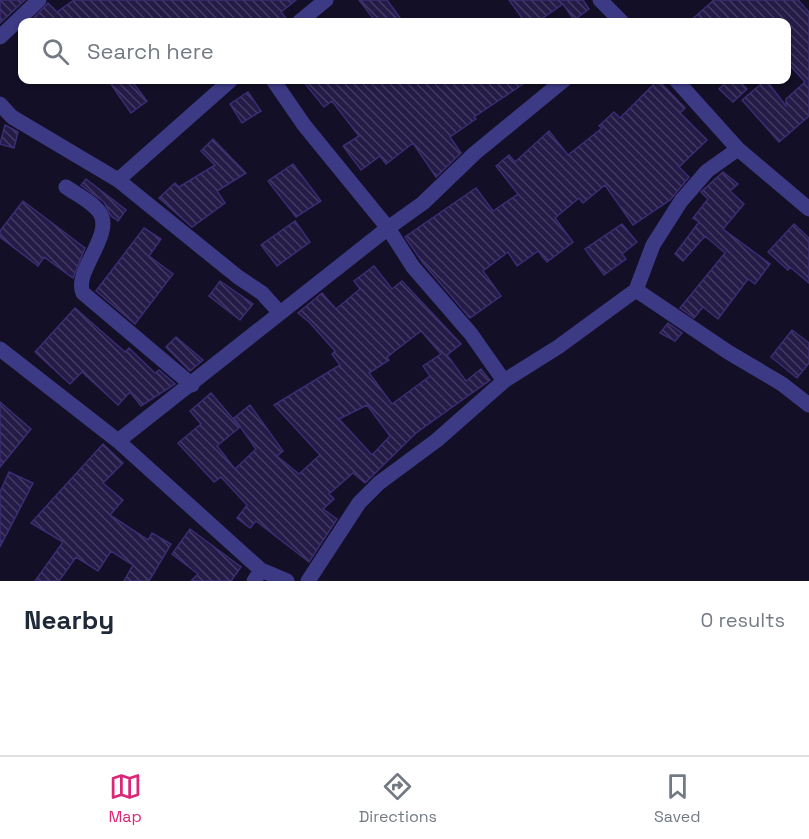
<!DOCTYPE html>
<html lang="en">
<head>
<meta charset="utf-8">
<style>
  :root { --surface:#fff; --page:#f2f2f3; --text:#1f2937; --muted:#747a83; --line:#e0e1e3; --accent:#db2777 }
  body { margin:0; font-family:"Space Grotesk",sans-serif; background:var(--page); color:var(--text) }
  .list { margin:0; padding:0; list-style:none }
  h2 { display:flex; justify-content:space-between; align-items:center; height:78px; margin:0; padding:0 24px; font-size:26px }
  h2 small { font-size:20px; font-weight:400; color:var(--muted) }
  .icon { flex:none; width:33px; height:33px; fill:none; stroke:currentColor; stroke-width:2; stroke-linecap:round; stroke-linejoin:round }
  .map { position:relative; flex:none; width:809px; height:581px; overflow:hidden }
  .search { position:absolute; background:var(--surface); box-shadow:0 2px 4px #0004; left:18px; right:18px; top:18px; height:66px; display:flex; align-items:center; gap:15px; box-sizing:border-box; padding:0 21px; border-radius:12px; color:var(--muted); font-size:22px }
  .sheet { height:174px; background:var(--surface) }
  nav { display:flex; justify-content:space-around; align-items:center; box-sizing:border-box; height:84px; border-top:2px solid var(--line); background:var(--surface); font-size:16px; color:var(--muted) }
  nav a { display:grid; justify-items:center; gap:3px }
  nav .on { color:var(--accent) }
  .map>svg:first-child { display:block }
</style>
</head>
<body>
<div class="map">
<svg width="809" height="581" viewBox="0 0 809 581">
  <defs>
    <pattern id="building-back-hatch" width="6" height="6" patternUnits="userSpaceOnUse" patternTransform="scale(1.5)"><rect width="6" height="6" fill="#241b47"/><path d="M-1 5l2 2M0 0l6 6M5-1l2 2" fill="none" stroke="#433b63"/></pattern>
  </defs>
  <rect width="100%" height="100%" fill="#130f26"/>
  <path fill="url(#building-back-hatch)" stroke="#3b2d73" stroke-width="1.5" fill-rule="evenodd" d="M 0,0 L 25,0 L 0,23 Z
    M 74,0 L 296,0 L 281,12 L 289,22 L 30,22 L 48,3 L 57,12 Z
    M 359,0 L 387,0 L 403,22 L 376,22 Z
    M 509,0 L 583,0 L 589,9 L 574,20 L 563,4 L 537,22 L 525,22 Z
    M 714,0 L 798,0 L 809,12 L 809,116 L 779,142 L 742,100 L 766,80 L 786,106 L 786,99 L 805,82 L 786,61 L 786,22 L 689,22 Z
    M 108,80 L 131,80 L 147,101 L 131,113 Z
    M 302,80 L 529,80 L 474,117 L 476,119 L 450,137 L 461,153 L 436,177 L 413,143 L 386,164 L 380,156 L 361,170 L 343,146 L 359,136 L 332,101 L 324,107 Z
    M 658,80 L 685,108 L 680,113 L 707,140 L 679,167 L 689,177 L 670,200 L 633,225 L 605,185 L 583,203 L 579,198 L 555,218 L 573,242 L 547,262 L 538,251 L 517,266 L 508,252 L 483,271 L 501,296 L 470,318 L 423,263 L 405,237 L 476,188 L 493,211 L 518,194 L 496,166 L 509,155 L 515,162 L 549,131 L 568,155 L 602,128 L 599,126 L 614,112 L 620,118 Z
    M 728,80 L 738,80 L 747,89 L 733,102 L 719,89 Z
    M 248,92 L 261,111 L 242,123 L 230,104 Z
    M 5,125 L 18,132 L 14,148 L 0,144 Z
    M 213,139 L 246,173 L 217,191 L 225,203 L 192,227 L 159,198 L 175,183 L 179,187 L 215,165 L 201,151 Z
    M 293,164 L 321,201 L 296,217 L 268,181 Z
    M 723,172 L 738,184 L 730,191 L 744,204 L 723,229 L 770,264 L 755,284 L 748,279 L 718,319 L 703,307 L 694,318 L 680,308 L 725,253 L 705,236 L 683,261 L 675,254 L 699,222 L 693,218 L 708,199 L 701,192 Z
    M 86,179 L 126,210 L 118,221 L 111,216 L 104,202 L 81,185 Z
    M 23,201 L 85,248 L 73,278 L 44,257 L 38,266 L 0,237 L 0,231 Z
    M 295,221 L 310,242 L 277,266 L 261,245 Z
    M 622,224 L 637,242 L 622,254 L 626,259 L 604,275 L 585,249 Z
    M 794,224 L 809,238 L 809,283 L 790,267 L 788,270 L 768,252 Z
    M 144,228 L 161,239 L 149,256 L 173,274 L 135,324 L 96,291 Z
    M 374,266 L 392,289 L 402,281 L 461,344 L 447,355 L 466,381 L 481,369 L 490,380 L 416,433 L 365,483 L 353,473 L 329,494 L 334,499 L 323,509 L 337,519 L 309,562 L 256,521 L 250,528 L 237,518 L 247,505 L 221,477 L 214,482 L 178,443 L 201,424 L 190,411 L 211,393 L 240,427 L 217,446 L 235,469 L 256,449 L 234,418 L 250,405 L 283,451 L 277,456 L 299,474 L 320,455 L 274,405 L 340,365 L 332,354 L 335,351 L 309,322 L 298,313 L 322,293 L 336,309 L 360,289 L 354,281 ZM 421,331 L 441,354 L 423,366 L 430,376 L 392,404 L 369,373 L 389,360 L 387,357 ZM 367,405 L 390,436 L 372,455 L 339,419 Z
    M 220,281 L 253,304 L 240,320 L 209,296 Z
    M 75,308 L 125,352 L 129,348 L 155,373 L 159,370 L 175,384 L 141,406 L 130,392 L 118,405 L 82,372 L 70,384 L 35,352 Z
    M 668,323 L 682,333 L 675,341 L 660,333 Z
    M 792,330 L 809,343 L 809,363 L 797,378 L 771,357 Z
    M 176,337 L 203,360 L 190,371 L 166,347 Z
    M 0,402 L 31,429 L 0,467 Z
    M 103,444 L 123,463 L 103,483 L 123,500 L 110,515 L 148,540 L 152,533 L 171,544 L 149,581 L 124,581 L 133,565 L 111,551 L 98,571 L 76,557 L 59,581 L 35,581 L 63,542 L 31,523 Z
    M 9,472 L 33,483 L 0,547 L 0,492 Z
    M 190,529 L 241,567 L 231,581 L 191,581 L 198,574 L 172,554 Z"/>
  <g fill="none" stroke-linecap="round" stroke-linejoin="round">
    <path stroke="#3d3a85" stroke-width="15" d="M 600,0 L 622,22
      M 299,22 L 326,0
      M 0,37 L 39,0
      M 231,80 L 118,180 L 238,277 L 262,293 L 280,313
      M 273,80 L 304,125 L 388,228 L 413,267 L 471,334 L 504,381
      M 676,80 L 738,149 L 809,209
      M 0,104 L 12,117 L 118,180
      M 66,187 C 76,194 93,202 100,213 C 114,235 73,272 83,293 L 192,385
      M 636,290 L 728,352 L 782,384 L 809,405
      M 0,349 L 118,441 L 388,228 L 423,203 L 475,153 L 564,80
      M 118,441 L 261,570
      M 254,581 L 261,570 L 287,581
      M 308,581 L 359,503 L 379,483 L 437,440 L 504,381 L 558,347 L 636,290 L 653,245 L 681,201 L 707,171 L 738,149"/>
  </g>
</svg>
<div class="search"><svg class="icon" aria-label="search" viewBox="0 0 24 24"><circle cx="10" cy="10" r="6"/><path d="M15 15l6 6"/></svg>Search here</div>
</div>
<section class="sheet">
<h2>Nearby<small>0 results</small></h2>
<ul class="list">
</ul>
</section>
<nav>
<a class="on"><svg class="icon" aria-label="map" viewBox="0 0 24 24"><path d="M3 6l6-2 6 2 6-2v14l-6 2-6-2-6 2zM9 4v14M15 6v14"/></svg>Map</a>
<a><svg class="icon" aria-label="directions" viewBox="0 0 24 24"><path d="M12 3l9 9-9 9-9-9zM9 14v-3h6M13 9l2 2-2 2"/></svg>Directions</a>
<a><svg class="icon" aria-label="saved" viewBox="0 0 24 24"><path d="M7 4h10v16l-5-4-5 4z"/></svg>Saved</a>
</nav>
</body>
</html>
